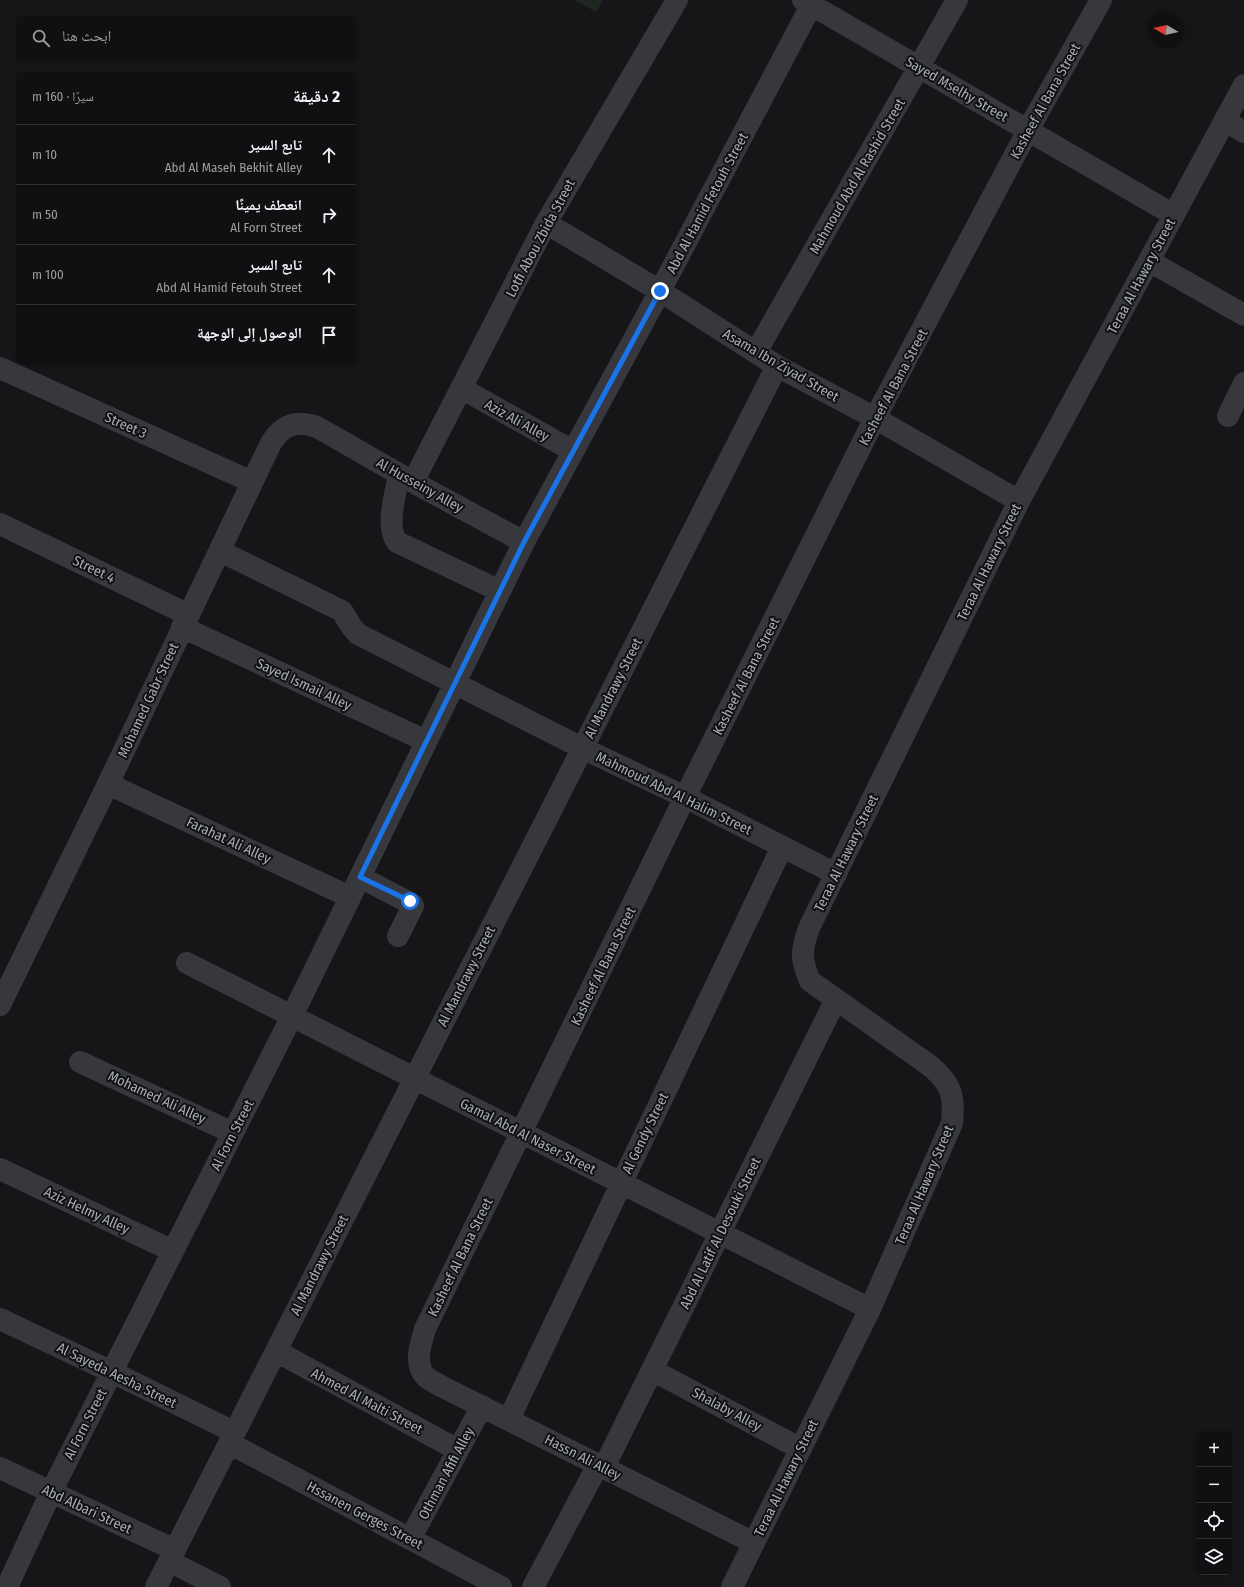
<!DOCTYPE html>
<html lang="ar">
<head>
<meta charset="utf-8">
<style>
  :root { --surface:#101012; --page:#1e1e20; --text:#f1f3f6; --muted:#9c9d9f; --line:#303032 }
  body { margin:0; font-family:"Fira Sans Condensed","Noto Naskh Arabic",sans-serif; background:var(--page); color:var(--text); direction:rtl }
  .controls { position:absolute; right:12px; bottom:12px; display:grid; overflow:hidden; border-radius:6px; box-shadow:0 2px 6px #0003 }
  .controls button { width:36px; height:36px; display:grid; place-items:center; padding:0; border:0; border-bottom:1px solid var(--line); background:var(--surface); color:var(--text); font:20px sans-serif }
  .compass { position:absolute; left:1148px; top:12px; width:36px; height:36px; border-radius:50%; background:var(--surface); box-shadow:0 2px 6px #0003; rotate:279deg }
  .stop { position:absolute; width:12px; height:12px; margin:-9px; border:3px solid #1a73e8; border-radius:50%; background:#fff }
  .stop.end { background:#1a73e8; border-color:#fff; box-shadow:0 1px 4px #0008 }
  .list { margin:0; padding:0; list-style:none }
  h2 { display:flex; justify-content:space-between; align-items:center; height:52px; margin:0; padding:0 16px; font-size:17px }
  h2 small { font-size:13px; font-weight:400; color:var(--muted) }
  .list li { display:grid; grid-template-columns:26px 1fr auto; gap:12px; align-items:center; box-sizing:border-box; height:60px; padding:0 16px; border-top:1px solid var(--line) }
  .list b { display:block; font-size:15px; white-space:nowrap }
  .list p { margin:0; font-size:13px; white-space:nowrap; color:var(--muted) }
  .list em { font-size:13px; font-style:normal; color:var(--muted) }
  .icon { flex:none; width:22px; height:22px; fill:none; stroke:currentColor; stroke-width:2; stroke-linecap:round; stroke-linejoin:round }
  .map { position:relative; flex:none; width:1244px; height:1587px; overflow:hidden; direction:ltr }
  .search { position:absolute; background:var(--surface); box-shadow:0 2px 6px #0003; left:16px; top:16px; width:340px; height:44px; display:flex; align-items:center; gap:10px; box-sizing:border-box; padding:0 14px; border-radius:6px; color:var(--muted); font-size:15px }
  .panel { position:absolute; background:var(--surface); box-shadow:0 2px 6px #0003; left:16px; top:72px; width:340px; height:292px; border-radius:6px; direction:rtl }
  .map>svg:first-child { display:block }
</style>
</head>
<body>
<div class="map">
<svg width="1244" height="1587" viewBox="0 0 1244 1587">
  <rect width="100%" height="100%" fill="#161618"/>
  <path fill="#1e261f" d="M 574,0 L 603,0 L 596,12 Z"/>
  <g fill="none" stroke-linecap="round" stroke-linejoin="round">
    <path stroke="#37383d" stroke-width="22" d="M 803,0 L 1174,215
      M 1225,121 L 1244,132
      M 546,223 L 660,291 L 777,366 L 875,418 L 1019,501
      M 1149,261 L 1244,315
      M 756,352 L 957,0
      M 0,368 L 252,482
      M 461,388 L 573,451
      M 1228,416 L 1244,383
      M 399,474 C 396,493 385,526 397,542 L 500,591
      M 413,482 L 546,223 L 677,0
      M 0,524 L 189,615
      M 220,551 L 342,611 L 351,626 L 358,634 L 582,748 L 685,797 L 836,874
      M 182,627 L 426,741
      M 108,784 L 350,897
      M 360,877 L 412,904 L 413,906 L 398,936
      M 187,963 L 870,1309
      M 0,1005 L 108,784 L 271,443 C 283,424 296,420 317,427 L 413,482 L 524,542
      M 80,1062 L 233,1133
      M 0,1169 L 173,1251
      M 0,1319 L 112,1372 L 234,1432
      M 276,1351 L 458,1450
      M 652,1370 L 801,1449
      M 509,1419 L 782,847
      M 229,1443 L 501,1587
      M 604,1467 L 836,999
      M 0,1468 L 175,1550
      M 410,1539 L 482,1406
      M 754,1543 L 443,1387 C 438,1384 431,1381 426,1377 C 413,1364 421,1343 425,1329 L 685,797 L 875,418 L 1028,130 L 1101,0
      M 169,1561 L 220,1587
      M 7,1587 L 51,1492 L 292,1016 L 524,542 L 660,291 L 814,0
      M 156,1587 L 777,366
      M 533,1587 L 598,1465
      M 732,1587 L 870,1309 L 952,1123 C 955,1095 951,1083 929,1065 L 810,981 C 800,958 801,951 809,928 L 1019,501 L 1244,85"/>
  </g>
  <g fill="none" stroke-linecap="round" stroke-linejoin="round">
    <path stroke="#1a73e8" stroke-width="5" d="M 410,901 L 360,877 L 524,542 L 660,291"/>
  </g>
  <g text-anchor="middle" stroke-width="4" stroke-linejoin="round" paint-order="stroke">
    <g font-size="14" fill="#a8adb8" stroke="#111113">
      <text transform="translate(957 89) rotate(30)" y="5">Sayed Mselhy Street</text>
      <text transform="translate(1045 101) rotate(-61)" y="5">Kasheef Al Bana Street</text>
      <text transform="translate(857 176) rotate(-60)" y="5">Mahmoud Abd Al Rashid Street</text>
      <text transform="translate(707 203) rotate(-62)" y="5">Abd Al Hamid Fetouh Street</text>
      <text transform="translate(540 238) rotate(-62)" y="5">Lotfi Abou Zbida Street</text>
      <text transform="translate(1141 276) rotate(-62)" y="5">Teraa Al Hawary Street</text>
      <text transform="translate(781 365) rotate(30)" y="5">Asama Ibn Ziyad Street</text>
      <text transform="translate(893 387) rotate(-62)" y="5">Kasheef Al Bana Street</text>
      <text transform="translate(517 420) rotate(29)" y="5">Aziz Ali Alley</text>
      <text transform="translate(126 425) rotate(24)" y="5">Street 3</text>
      <text transform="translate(420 485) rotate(29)" y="5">Al Husseiny Alley</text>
      <text transform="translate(989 562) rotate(-64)" y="5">Teraa Al Hawary Street</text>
      <text transform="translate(94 569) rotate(26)" y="5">Street 4</text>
      <text transform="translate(746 676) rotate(-63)" y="5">Kasheef Al Bana Street</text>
      <text transform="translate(304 684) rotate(25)" y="5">Sayed Ismail Alley</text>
      <text transform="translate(613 688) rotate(-63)" y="5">Al Mandrawy Street</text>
      <text transform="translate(148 700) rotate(-65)" y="5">Mohamed Gabr Street</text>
      <text transform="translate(674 793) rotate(26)" y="5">Mahmoud Abd Al Halim Street</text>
      <text transform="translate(229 840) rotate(25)" y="5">Farahat Ali Alley</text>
      <text transform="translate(846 853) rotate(-64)" y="5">Teraa Al Hawary Street</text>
      <text transform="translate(603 966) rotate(-64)" y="5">Kasheef Al Bana Street</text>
      <text transform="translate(466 976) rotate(-63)" y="5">Al Mandrawy Street</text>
      <text transform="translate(157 1097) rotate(25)" y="5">Mohamed Ali Alley</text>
      <text transform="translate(645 1133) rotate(-64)" y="5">Al Gendy Street</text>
      <text transform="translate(232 1135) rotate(-63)" y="5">Al Forn Street</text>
      <text transform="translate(528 1136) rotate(27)" y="5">Gamal Abd Al Naser Street</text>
      <text transform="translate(924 1185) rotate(-67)" y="5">Teraa Al Hawary Street</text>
      <text transform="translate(87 1210) rotate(25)" y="5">Aziz Helmy Alley</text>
      <text transform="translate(720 1233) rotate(-64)" y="5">Abd Al Latif Al Desouki Street</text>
      <text transform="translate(460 1257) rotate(-64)" y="5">Kasheef Al Bana Street</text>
      <text transform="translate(319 1265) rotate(-63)" y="5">Al Mandrawy Street</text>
      <text transform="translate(117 1375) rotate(26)" y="5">Al Sayeda Aesha Street</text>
      <text transform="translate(367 1401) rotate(28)" y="5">Ahmed Al Malti Street</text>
      <text transform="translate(727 1409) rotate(28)" y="5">Shalaby Alley</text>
      <text transform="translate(85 1424) rotate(-63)" y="5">Al Forn Street</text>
      <text transform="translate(583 1457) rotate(27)" y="5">Hassn Ali Alley</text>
      <text transform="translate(446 1473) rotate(-62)" y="5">Othman Afifi Alley</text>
      <text transform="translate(786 1478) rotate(-64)" y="5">Teraa Al Hawary Street</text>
      <text transform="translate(87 1509) rotate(25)" y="5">Abd Albari Street</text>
      <text transform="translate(365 1515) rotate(28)" y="5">Hssanen Gerges Street</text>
    </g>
  </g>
</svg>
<div class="controls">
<button>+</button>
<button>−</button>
<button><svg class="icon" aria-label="locate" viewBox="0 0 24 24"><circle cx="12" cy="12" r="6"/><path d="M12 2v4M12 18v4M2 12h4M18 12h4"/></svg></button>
<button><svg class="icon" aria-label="layers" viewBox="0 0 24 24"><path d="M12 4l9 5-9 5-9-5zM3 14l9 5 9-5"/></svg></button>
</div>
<svg class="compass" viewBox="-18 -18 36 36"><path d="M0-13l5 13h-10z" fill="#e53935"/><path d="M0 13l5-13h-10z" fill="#9c9d9f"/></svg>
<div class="stop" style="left:410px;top:901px"></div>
<div class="stop end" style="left:660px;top:291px"></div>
<div class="search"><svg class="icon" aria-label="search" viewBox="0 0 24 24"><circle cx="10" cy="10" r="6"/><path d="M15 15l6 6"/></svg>ابحث هنا</div>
<section class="panel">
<h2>2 دقيقة<small>سيرًا · 160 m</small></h2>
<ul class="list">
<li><svg class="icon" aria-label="ahead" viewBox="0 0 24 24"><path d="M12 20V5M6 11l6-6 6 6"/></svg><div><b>تابع السير</b><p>Abd Al Maseh Bekhit Alley</p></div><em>10 m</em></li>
<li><svg class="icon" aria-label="right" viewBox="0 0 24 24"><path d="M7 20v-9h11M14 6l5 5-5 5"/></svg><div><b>انعطف يمينًا</b><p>Al Forn Street</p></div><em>50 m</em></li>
<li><svg class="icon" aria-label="ahead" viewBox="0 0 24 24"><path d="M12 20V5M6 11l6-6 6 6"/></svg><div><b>تابع السير</b><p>Abd Al Hamid Fetouh Street</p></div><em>100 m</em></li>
<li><svg class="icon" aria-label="arrive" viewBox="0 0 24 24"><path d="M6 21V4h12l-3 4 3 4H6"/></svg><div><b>الوصول إلى الوجهة</b></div></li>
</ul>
</section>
</div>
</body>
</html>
